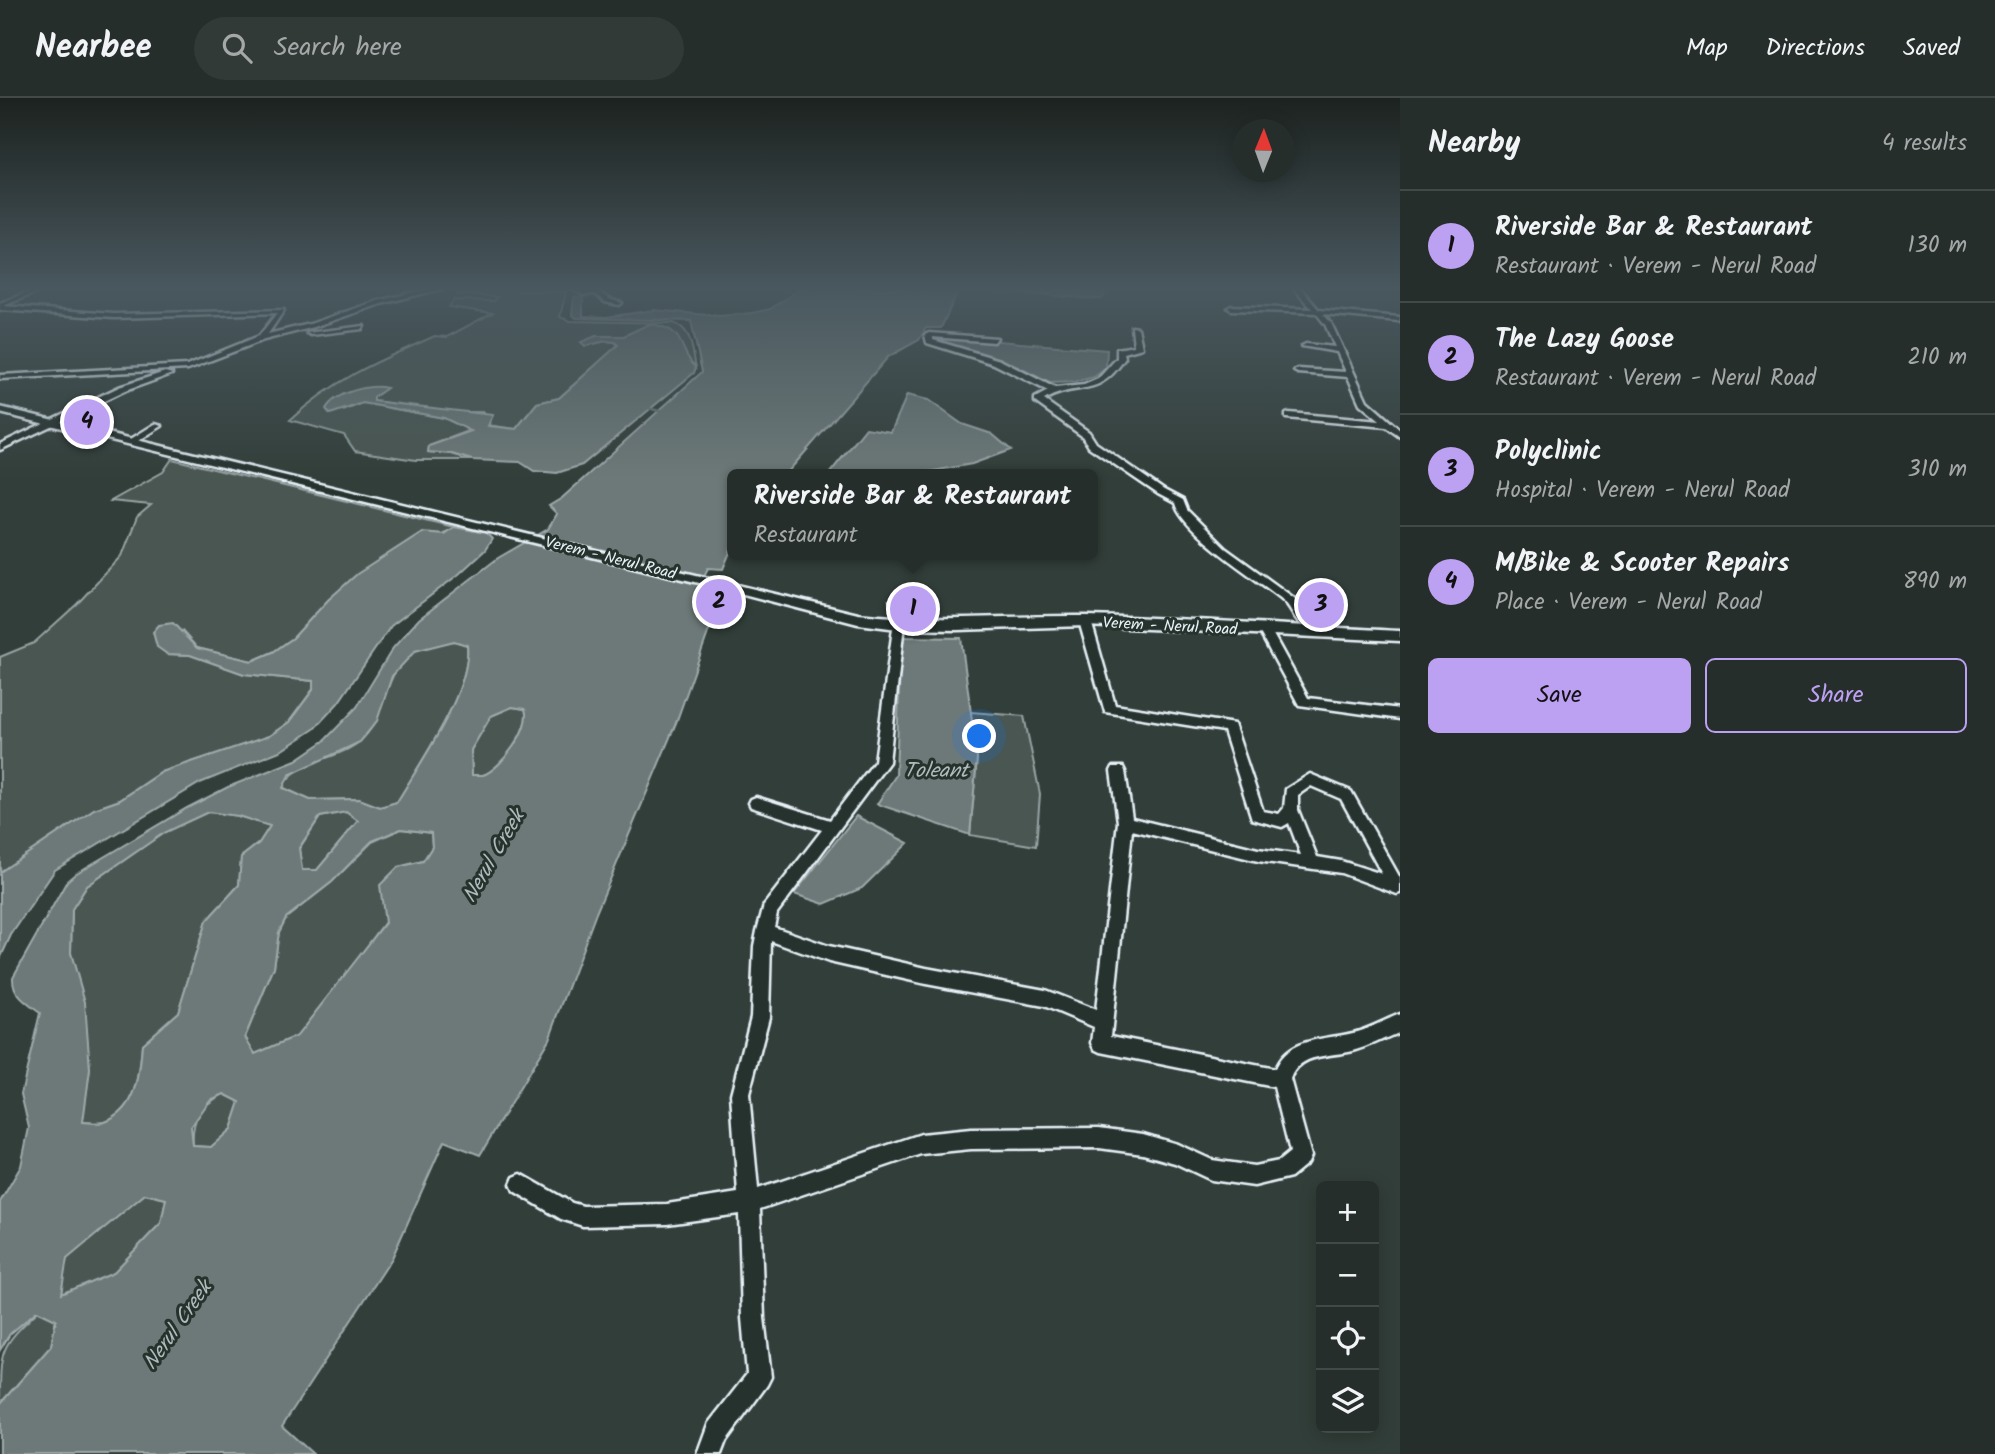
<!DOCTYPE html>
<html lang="en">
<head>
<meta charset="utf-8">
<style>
  :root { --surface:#262e2b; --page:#323a37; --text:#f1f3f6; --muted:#a4a8a9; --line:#424a47; --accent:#bca0f2 }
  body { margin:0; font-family:Kalam,sans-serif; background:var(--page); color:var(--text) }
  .controls { position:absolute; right:21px; bottom:21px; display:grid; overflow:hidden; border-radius:10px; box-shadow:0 4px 18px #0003 }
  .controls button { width:63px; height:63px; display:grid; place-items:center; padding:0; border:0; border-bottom:2px solid var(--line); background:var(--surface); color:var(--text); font:35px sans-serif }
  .compass { position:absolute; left:1232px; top:21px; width:63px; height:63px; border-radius:50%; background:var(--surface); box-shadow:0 4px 18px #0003; rotate:1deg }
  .you { position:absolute; left:980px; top:639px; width:24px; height:24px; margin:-18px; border:5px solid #fff; border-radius:50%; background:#1a73e8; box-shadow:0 0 0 10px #1a73e833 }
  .badge { display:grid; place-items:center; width:46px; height:46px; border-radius:50%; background:var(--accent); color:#111; font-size:23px; font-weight:700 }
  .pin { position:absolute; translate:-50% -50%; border:4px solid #fff; box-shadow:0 2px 7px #0006 }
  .popup { position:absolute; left:727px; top:371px; width:371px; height:91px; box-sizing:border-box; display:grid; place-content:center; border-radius:10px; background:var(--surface); filter:drop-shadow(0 2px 5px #0005); font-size:23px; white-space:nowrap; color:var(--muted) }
  .popup b { font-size:26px; color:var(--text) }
  .popup::after { content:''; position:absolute; left:50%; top:100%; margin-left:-14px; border:14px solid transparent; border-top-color:var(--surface) }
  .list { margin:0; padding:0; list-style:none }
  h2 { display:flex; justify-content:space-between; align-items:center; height:91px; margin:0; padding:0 28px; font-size:30px }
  h2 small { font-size:23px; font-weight:400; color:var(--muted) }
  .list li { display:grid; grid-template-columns:46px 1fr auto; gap:21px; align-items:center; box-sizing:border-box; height:112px; padding:0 28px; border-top:2px solid var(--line) }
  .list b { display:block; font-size:26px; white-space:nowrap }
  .list p { margin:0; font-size:23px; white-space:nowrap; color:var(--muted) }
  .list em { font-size:23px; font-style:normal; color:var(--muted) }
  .actions { display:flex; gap:14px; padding:21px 28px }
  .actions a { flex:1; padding:16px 0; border:2px solid var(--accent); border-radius:10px; text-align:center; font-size:24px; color:var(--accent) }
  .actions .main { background:var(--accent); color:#111 }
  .icon { flex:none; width:38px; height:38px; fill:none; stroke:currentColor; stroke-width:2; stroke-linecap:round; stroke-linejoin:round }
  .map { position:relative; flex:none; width:1400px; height:1356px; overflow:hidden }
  header { display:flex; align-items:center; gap:42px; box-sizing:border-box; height:98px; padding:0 35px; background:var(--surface); border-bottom:2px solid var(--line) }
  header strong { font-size:33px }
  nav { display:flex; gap:38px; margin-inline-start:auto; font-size:24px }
  .search { width:490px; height:63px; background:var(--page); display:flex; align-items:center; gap:18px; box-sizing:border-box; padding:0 24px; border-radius:38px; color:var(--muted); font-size:26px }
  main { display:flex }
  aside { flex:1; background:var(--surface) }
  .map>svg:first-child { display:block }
</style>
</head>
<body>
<header>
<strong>Nearbee</strong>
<div class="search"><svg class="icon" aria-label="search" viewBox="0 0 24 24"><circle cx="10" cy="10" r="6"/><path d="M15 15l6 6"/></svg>Search here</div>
<nav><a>Map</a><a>Directions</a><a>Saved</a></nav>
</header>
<main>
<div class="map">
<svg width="1400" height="1356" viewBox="0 0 1400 1356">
  <rect width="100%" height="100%" fill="#323e39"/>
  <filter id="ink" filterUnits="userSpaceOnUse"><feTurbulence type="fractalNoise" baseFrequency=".0143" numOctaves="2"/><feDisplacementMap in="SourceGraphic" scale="14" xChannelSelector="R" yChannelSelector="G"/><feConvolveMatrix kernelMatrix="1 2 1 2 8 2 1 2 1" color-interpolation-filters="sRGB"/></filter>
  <g filter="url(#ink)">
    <path fill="#495651" stroke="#98a4a4" stroke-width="2" d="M 462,191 L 566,194 L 560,219 L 570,223 L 673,225 C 692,230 692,252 696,269 L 649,226 L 624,238 L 596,238 L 585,248 L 606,243 L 615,244 L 618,247 L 559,300 L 537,305 L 516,331 L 487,327 L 484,314 L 447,314 L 374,303 L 374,299 L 387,290 L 343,313 L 363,305 L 444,320 L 471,332 L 429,348 L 428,354 L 452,356 L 472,362 L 416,362 L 355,353 L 344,337 L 290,322 C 334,281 380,262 435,238 L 447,239 L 492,215 L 449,209 L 454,202 L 494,203 L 497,199 L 458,196 Z
      M 172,361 L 454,429 L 329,501 L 293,540 L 273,554 L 252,563 L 197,550 L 182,533 L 167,556 L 190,557 L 244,576 L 313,583 L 313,591 L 289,624 L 269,638 L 162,674 L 120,702 L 93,712 L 0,774 L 0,559 L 34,545 L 77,506 L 122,458 L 137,419 L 151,407 L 111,403 L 163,374 Z
      M 454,543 L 467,547 C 472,592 420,665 397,704 L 380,709 L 359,701 L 310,702 L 282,689 C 298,661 337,663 360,643 C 388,620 382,569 417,552 C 428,547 443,546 454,543 Z
      M 512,609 L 525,611 C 532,629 501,671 483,677 C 482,677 472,677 472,677 L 471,652 L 491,618 Z
      M 970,614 L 1024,618 L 1040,696 L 1036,748 L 970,737 L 977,660 Z
      M 208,714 L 238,718 L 270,728 L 259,745 L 241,759 L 239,787 L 206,823 L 178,914 L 142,946 C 140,975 138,1012 105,1024 C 99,1026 89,1024 82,1024 L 90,971 L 71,855 L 72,811 L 87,788 L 165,734 Z
      M 346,714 L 358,723 L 317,772 L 302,772 L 299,751 L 320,719 Z
      M 401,731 L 431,735 L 432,749 L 423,763 L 398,769 L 385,824 L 356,863 L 297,938 L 255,956 L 245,939 L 274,869 L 279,834 L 286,820 L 332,784 L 372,744 Z
      M 224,996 L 240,1004 L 231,1031 L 211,1049 L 193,1048 C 191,1022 200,1007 224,996 Z
      M 145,1096 L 166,1101 L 161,1125 L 114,1174 L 61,1196 L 66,1161 Z
      M 38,1213 L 56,1222 L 51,1248 L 0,1306 C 0,1250 0,1249 38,1213 Z"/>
    <path fill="#6d7978" stroke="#9ea9ab" stroke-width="2" fill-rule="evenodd" d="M 800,191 L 959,191 L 941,230 L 926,230 L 919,242 L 888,259 L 786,376 L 733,376 L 733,447 L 723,471 L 708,470 L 698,490 L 714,498 L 705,512 L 714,518 L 676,625 L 596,815 L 549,941 L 480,1057 L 444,1043 L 392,1160 L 282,1328 L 313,1356 L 0,1356 L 0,1306 L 51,1248 L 56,1222 L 37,1213 L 10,1236 L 0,1252 L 0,1104 L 21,1068 L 29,1030 L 21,996 L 40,915 C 27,905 12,897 13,879 L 67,783 L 75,776 L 187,710 L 228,689 L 296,662 L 324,643 L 357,609 L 393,550 L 419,521 L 498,460 L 548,431 L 557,416 L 549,408 L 562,400 L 702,274 L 691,223 L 576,220 L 572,216 L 574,199 L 583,200 L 583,218 L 606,219 L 654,212 L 719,218 L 752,215 L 770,211 ZM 454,543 L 467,547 C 472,592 420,665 397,704 L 380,709 L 359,701 L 310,702 L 283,690 L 289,677 L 360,644 L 377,623 L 392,578 L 415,553 ZM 512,609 L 525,611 C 532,629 501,671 483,677 C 482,677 473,677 472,677 L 471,652 L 491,618 ZM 208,714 L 238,718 L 270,728 L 259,745 L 241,759 L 239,787 L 206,823 L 178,914 L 142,946 C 140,975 138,1012 105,1024 C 99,1026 89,1024 83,1024 L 90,971 L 85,904 L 71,855 L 72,811 L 87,788 L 165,734 ZM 346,714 L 358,723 L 317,772 L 302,772 L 299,750 L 320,719 ZM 401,731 L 431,735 L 432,749 L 423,763 L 398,769 L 380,787 L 385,825 L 297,938 L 255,956 L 245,939 L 274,869 L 279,834 L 286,820 L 332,784 L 372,743 ZM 224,996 L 240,1004 L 231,1031 L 211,1049 L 193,1048 L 191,1029 L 210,1002 ZM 145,1096 L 166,1101 L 161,1125 L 114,1174 L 61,1196 L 67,1161 Z
      M 981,191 L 1108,191 L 1102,201 L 1093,201 Z
      M 649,226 C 689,230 677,254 696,269 L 694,275 L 582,367 L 557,375 L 534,373 L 520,364 L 472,362 L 452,356 L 428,354 L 429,348 L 471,333 L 444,320 L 363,305 L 330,316 L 326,311 C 335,294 370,286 387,290 L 374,299 L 374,303 L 493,317 L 488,328 L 516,331 L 537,305 L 559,300 L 618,247 L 615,244 L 606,243 L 585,248 L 581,244 L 596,238 L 624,238 Z
      M 936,238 L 1107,252 L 1106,270 L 1094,279 L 1075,284 L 1050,285 L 1018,269 L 934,243 Z
      M 907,297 L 928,302 L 962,326 L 992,336 L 1011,352 L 972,366 L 916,376 L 829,376 L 866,330 L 891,334 Z
      M 454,429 L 486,435 L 492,441 L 485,452 L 459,476 L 391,528 L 338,605 L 314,631 L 282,652 L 200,685 L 55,772 L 11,837 L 0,861 L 0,774 L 94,711 L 120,702 L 162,674 L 269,638 L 289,624 L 313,592 L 313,583 L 244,576 L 190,557 L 167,556 L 157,549 L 153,534 L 159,527 L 173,525 L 197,550 L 252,563 L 273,554 L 293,540 L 329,501 L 357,476 L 422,434 L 444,436 Z
      M 901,539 L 961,540 L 977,660 L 970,737 L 877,706 L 896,677 Z
      M 856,718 L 908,745 L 862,790 L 824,806 L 794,796 Z"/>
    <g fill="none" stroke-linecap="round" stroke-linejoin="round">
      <path fill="#6d7978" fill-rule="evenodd" d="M 645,308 L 665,313 L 661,315 L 644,310 Z"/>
    </g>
    <path fill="#5c6865" stroke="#e8f1f8" stroke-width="2" d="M 889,502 L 935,504 L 938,518 L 891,516 Z"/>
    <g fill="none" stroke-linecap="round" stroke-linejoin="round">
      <defs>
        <path id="minor" d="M 428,191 L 441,191 L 381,206 L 314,229 L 264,242 L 188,271 L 0,281 L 0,277 L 187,267 L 259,238 L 277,215 L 114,220 L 0,212 L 0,205 L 33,192 L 35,195 L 3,208 L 114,216 L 284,212 L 268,236 L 310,226 L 377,203 Z
          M 572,191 L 598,193 L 609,201 L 622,205 L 619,207 L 605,204 L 595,196 L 584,197 Z
          M 1294,191 L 1301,191 L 1319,212 L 1400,219 L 1399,223 L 1323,216 L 1331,225 L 1367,303 L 1400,332 L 1400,339 L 1386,329 L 1286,320 L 1286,316 L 1289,315 L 1380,323 L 1360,306 L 1348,279 L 1298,275 L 1294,273 L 1298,271 L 1346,274 L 1337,254 L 1302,248 L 1306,246 L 1335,249 L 1325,226 L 1316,215 L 1231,212 L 1228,210 L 1231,208 L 1312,211 Z
          M 364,228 L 362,231 L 311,237 L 307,235 Z
          M 1132,229 L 1138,230 L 1142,250 L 1124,255 L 1125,260 C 1097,303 1079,282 1044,302 L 1089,334 L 1096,345 L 1164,392 L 1183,402 L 1187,412 L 1225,450 L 1294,500 L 1308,519 L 1328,531 L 1328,537 C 1319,538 1306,531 1299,524 C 1293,518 1290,508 1283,502 C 1259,482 1182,435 1175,405 L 1158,396 L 1089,349 L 1082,338 L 1035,304 L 1035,300 L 1048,293 L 994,266 L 927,245 L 925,237 L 929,235 L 997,240 L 994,244 L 933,239 L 933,242 L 1000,262 L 1055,290 L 1084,287 L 1098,281 L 1117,260 L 1117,251 L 1134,248 Z
          M 165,274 L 172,276 L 125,293 L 0,352 L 0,346 L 119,289 Z
          M 155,326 L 162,328 L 133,346 L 126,344 Z
          M 1085,519 L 1091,523 L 1115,607 L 1234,626 L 1263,713 L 1279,716 L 1284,710 L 1286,691 L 1310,676 L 1351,693 L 1400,780 L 1400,795 L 1397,796 L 1341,775 L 1258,763 L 1132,732 L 1111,938 L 1275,971 C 1287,939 1325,942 1353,935 C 1369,931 1385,922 1400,916 L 1400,934 C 1385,940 1369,949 1353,953 C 1330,959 1300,954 1290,981 L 1311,1058 L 1308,1065 L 1291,1079 L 1254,1088 L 1211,1082 L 1175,1065 L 1143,1056 L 1099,1050 L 971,1051 L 921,1056 L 760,1111 L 764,1220 L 771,1279 L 767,1287 L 726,1343 L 721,1356 L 697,1356 L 708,1326 L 747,1276 L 742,1220 L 739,1116 L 667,1126 L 583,1128 L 561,1121 L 514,1093 L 511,1086 L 514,1079 L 521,1076 L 572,1105 L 583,1108 L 667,1106 L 738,1095 L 731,996 L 751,919 L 754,848 L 757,833 L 764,807 L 822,732 L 751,709 L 749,705 L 751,701 L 756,699 L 830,722 L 875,663 L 894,523 L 898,522 L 904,526 L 889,664 L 777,815 L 774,829 L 829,848 L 926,870 L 1045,892 L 1096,912 L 1118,724 L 1111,673 L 1113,669 L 1123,669 L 1125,673 L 1132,720 L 1258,751 L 1301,757 L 1289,725 L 1282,729 L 1252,721 L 1224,633 L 1105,614 L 1079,523 ZM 1311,688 L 1341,701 L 1382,776 L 1341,763 L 1317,759 L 1298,712 L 1298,697 ZM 771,843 L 829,864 L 926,886 L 1044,908 L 1094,929 L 1092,945 L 1095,951 L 1101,954 L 1274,989 L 1290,1054 L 1279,1063 L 1254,1068 L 1212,1062 L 1177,1046 L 1143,1036 L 1099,1030 L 971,1031 L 921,1036 L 758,1091 L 749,996 L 769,919 Z
          M 1264,527 L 1270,531 L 1308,600 L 1400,611 L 1400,621 L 1299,607 L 1258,531 Z"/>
        <path id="major" d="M 0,309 L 858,516 C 935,525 1010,517 1086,518 C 1191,520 1296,528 1400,533 L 1400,543 L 1085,528 L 957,532 L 898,531 L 858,526 L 728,492 L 0,315 Z"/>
      </defs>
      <use href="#minor" stroke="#e8f1f8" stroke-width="5"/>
      <use href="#major" stroke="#e8f1f8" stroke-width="5"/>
      <use href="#minor" fill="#26332d" fill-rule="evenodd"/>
      <use href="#major" fill="#26332d" fill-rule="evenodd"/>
    </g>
  </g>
  <linearGradient id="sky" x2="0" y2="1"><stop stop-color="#1c221f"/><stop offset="0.5" stop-color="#49585f"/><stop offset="1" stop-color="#49585f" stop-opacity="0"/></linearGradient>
  <rect width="1400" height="381" fill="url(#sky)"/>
  <g text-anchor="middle" stroke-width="6" stroke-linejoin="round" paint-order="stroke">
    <g font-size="16" fill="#e8f1f8" stroke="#26332d">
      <text transform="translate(611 459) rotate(14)" y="6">Verem - Nerul Road</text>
      <text transform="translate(1170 527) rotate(3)" y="6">Verem - Nerul Road</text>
    </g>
    <g font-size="21" font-style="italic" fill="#b1bbbe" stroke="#26332d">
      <text x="936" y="679">Toleant</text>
      <text transform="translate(493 758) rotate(-60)" y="7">Nerul Creek</text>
      <text transform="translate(177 1227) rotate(-55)" y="7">Nerul Creek</text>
    </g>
  </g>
</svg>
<div class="controls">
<button>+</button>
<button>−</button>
<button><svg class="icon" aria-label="locate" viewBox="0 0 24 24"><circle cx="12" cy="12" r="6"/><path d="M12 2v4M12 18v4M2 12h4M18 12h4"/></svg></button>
<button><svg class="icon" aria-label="layers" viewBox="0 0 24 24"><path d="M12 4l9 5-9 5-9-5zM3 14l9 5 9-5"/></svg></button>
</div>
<svg class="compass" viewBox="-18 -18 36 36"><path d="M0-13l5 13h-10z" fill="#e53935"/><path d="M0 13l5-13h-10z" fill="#a4a8a9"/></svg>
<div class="you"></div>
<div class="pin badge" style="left:913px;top:511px">1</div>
<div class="popup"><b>Riverside Bar &amp; Restaurant</b>Restaurant</div>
<div class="pin badge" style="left:719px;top:504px">2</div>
<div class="pin badge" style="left:1321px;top:507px">3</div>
<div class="pin badge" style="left:87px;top:324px">4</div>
</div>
<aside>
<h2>Nearby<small>4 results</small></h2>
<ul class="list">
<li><span class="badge">1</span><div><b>Riverside Bar &amp; Restaurant</b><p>Restaurant · Verem - Nerul Road</p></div><em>130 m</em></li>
<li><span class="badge">2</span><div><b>The Lazy Goose</b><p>Restaurant · Verem - Nerul Road</p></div><em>210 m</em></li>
<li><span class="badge">3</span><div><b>Polyclinic</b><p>Hospital · Verem - Nerul Road</p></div><em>310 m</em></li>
<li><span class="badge">4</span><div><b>M/Bike &amp; Scooter Repairs</b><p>Place · Verem - Nerul Road</p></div><em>890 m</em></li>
</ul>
<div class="actions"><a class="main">Save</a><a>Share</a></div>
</aside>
</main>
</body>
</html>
